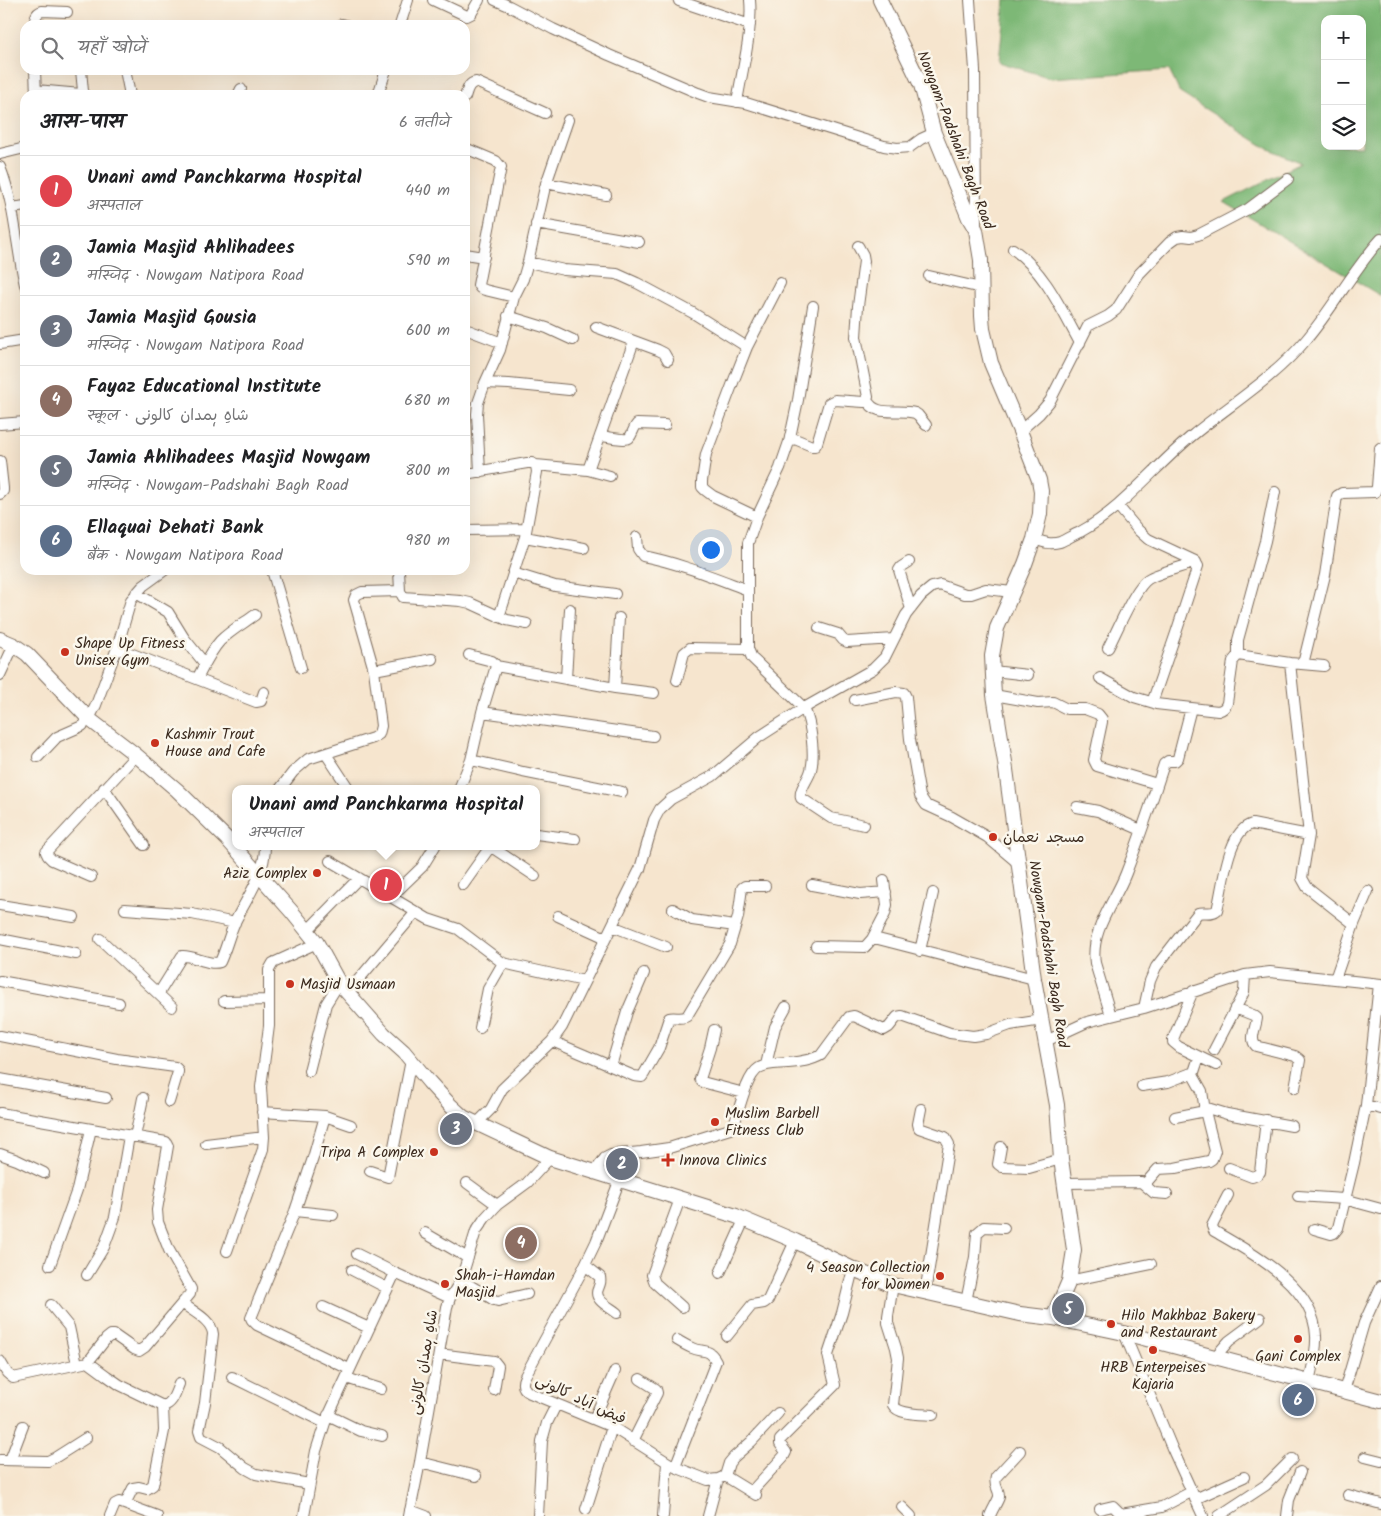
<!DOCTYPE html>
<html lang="hi">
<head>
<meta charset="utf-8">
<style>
  :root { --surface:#fff; --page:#f6f6f6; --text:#202124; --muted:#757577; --line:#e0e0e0; --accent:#c8321e }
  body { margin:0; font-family:Kalam,"Playpen Sans Arabic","Playpen Sans Deva",sans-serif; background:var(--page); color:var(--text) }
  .controls { position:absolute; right:15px; top:15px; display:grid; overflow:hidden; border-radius:10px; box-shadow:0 5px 20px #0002 }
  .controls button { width:45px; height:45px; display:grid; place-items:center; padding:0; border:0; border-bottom:1px solid var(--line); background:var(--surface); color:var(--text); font:25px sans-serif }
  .you { position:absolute; left:710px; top:549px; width:18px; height:18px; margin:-12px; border:4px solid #fff; border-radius:50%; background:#1a73e8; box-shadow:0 0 0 8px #1a73e833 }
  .badge { display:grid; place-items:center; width:32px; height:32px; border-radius:50%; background:var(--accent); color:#fff; font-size:16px; font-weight:700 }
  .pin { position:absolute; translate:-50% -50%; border:2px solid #fff; box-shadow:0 1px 5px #0006 }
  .popup { position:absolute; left:232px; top:785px; width:308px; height:65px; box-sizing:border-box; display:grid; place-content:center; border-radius:10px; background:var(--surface); filter:drop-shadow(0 1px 4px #0005); font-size:16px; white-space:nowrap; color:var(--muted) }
  .popup b { font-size:19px; color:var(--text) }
  .popup::after { content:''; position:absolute; left:50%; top:100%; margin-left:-10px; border:10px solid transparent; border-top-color:var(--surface) }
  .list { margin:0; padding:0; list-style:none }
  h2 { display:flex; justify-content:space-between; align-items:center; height:65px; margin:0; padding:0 20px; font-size:21px }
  h2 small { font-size:16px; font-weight:400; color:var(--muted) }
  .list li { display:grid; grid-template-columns:32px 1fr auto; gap:15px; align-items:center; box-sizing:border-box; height:70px; padding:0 20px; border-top:1px solid var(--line) }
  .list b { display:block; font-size:19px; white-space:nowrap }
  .list p { margin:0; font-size:16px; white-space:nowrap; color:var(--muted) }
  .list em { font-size:16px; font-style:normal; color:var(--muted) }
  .icon { flex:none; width:28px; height:28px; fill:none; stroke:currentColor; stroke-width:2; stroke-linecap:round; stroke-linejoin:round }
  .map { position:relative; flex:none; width:1381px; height:1516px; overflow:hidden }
  .search { position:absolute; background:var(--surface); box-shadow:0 5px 20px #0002; left:20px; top:20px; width:450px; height:55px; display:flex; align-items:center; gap:12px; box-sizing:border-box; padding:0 18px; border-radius:15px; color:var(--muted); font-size:19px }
  .panel { position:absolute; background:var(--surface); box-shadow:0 5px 20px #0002; left:20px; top:90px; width:450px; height:485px; border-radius:15px }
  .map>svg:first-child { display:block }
</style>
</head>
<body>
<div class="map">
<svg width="1381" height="1516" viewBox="0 0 1381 1516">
  <rect width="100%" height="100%" fill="#fbf7ec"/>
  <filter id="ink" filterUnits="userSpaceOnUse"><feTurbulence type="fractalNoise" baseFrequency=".02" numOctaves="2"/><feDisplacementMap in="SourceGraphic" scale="10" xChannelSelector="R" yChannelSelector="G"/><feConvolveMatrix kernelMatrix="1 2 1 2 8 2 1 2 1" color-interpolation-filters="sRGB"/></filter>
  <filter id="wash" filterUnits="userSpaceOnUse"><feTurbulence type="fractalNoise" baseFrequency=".0096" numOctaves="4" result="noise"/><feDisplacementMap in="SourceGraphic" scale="20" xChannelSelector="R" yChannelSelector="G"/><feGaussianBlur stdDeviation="1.12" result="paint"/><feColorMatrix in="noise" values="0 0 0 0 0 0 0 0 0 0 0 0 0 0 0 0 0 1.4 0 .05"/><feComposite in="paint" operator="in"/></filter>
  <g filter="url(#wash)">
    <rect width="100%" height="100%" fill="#f6e5ce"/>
    <path fill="#7db876" stroke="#5c714a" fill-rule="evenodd" d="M 1005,0 L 1381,0 L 1381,296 L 1224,202 L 1301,163 L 1267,148 L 1180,93 L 1169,70 L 1051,78 L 999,62 ZM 1325,19 L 1362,19 L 1362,146 L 1325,146 Z"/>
  </g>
  <g filter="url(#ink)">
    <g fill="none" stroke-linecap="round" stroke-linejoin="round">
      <defs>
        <path id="minor" d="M 433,0 L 467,16 L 471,14 L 479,0
          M 495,0 L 509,6 L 553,29 L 609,55 L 698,93 L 709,97 L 746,103 L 884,146 L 897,148 L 910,147 L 921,139 L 934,133
          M 970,0 L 975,70 L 976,229
          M 679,1 L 750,25
          M 342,24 L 346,25
          M 35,25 C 35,19 35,13 42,11 L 67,12
          M 400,25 L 408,0
          M 35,70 L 36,95
          M 125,70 L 130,95
          M 36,90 L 81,94 L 83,91 L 81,70
          M 238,95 L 241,89
          M 378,95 L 386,70
          M 465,97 C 467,91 468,83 476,82 L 545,113
          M 737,102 C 742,70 753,31 750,0
          M 465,148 L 496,161 L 501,167 L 478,285 L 480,288 L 485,290 L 514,297
          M 0,154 L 25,148
          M 0,167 C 15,205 16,245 25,285
          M 546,183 L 606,195
          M 13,208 L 25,206
          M 536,224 L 639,242
          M 1013,249 C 1045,272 1061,309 1080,343
          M 465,254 L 484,257
          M 528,262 L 564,270 L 617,274 L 637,283 L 693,313 L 747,347
          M 929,276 L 981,288
          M 813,306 L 798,400 L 789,442 L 780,468 L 757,517 L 748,543 L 748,649 L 752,658 L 804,708 C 811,723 816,757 810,773 C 807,781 799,790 801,798 L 831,818 L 864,825
          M 508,316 L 547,328 L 573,340
          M 596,327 L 658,350 L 664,353 L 668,360
          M 468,330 L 502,343
          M 0,344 L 25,340
          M 485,383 L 509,384 L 569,390
          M 867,400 C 876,418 898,408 915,413 L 918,415 L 926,425
          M 0,424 L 25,422
          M 1020,431 L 1039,414 L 1050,401 L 1088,326 L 1108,316 L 1116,310 L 1139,274 L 1170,242 L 1177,237 L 1183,236 L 1191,237 L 1198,235 L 1248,209 L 1288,179
          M 600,436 C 605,436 625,441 629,438 C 633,434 633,428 637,424 L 665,425
          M 790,437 L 812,446 L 815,446 L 817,443 L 829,403 L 835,400 L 864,402 L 868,397 L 856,337 L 858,306 L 864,261 L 863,255 L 858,246
          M 0,461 L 3,488 L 3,491 L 0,494
          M 536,465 L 588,470 L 610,476
          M 588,470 L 634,341
          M 480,472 L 477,414 L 478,403 L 485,383 L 500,350 L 514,297 L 523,279 L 528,262 L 545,187 L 568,120
          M 465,474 L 527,463 L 532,463 L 536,465 L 537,472 L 525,537 L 499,617
          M 1118,506 L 1138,530 L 1148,539 L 1195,561 L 1198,566 L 1176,633 L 1154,697 L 1153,700 L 1156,704 L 1218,711 C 1223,710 1225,708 1227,703 L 1233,661 L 1238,655 L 1290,663 L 1324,666
          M 757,517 L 713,496 L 705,490 L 702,487 L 702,481 L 706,454 L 734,380 L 747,347 L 780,283
          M 465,530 L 526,529
          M 525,537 L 584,548
          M 637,537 L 638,549 L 643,556 C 679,563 713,577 748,590
          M 1034,539 C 1043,542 1050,545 1060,542 C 1067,539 1073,535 1080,532 C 1124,508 1154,467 1193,435 C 1231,404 1274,378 1306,340 C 1333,308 1353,270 1381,239
          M 909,562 L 901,567 L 899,570 L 911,609
          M 272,570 L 301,668
          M 399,570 L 400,591 L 403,597 L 461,601 L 470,603 L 507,620 L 527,624
          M 513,573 L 555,586 L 615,594
          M 136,593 L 168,612 L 184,638 L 205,664
          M 819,628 L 838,634 L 843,640 L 847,642 L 894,639
          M 117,648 L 256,702 L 261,701 L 264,692
          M 1108,648 C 1116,633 1135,587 1148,579 C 1159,572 1183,567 1196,562
          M 1238,655 L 1238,640 L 1265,541 L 1275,492
          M 1290,663 L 1309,835 L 1302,878 L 1307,887 L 1354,924
          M 1303,664 L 1325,575 L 1337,496 L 1342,493 L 1375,492 L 1377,487 L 1380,448
          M 496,666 L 615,688 L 654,693
          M 374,670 L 432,659
          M 993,671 L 1028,675
          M 0,675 L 14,645
          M 1100,678 L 1134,697 L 1154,703
          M 197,679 C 204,666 210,652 220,641 C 230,631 244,623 255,615
          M 566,679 L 570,609
          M 677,680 L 684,653 L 690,648 L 748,649
          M 615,688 L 619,618
          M 994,695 L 1038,703 L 1053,702 L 1067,709 L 1085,709 L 1098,714 L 1102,719 L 1102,722 L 1094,760 L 1097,766 L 1157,784
          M 855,700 L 896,692 L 904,693 L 906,697 L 910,739 L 920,796 L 926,805 L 952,817 L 987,837 L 1019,864
          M 482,712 L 653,736
          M 326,754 L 349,789
          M 38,757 L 57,737 L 82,726 L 89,719 L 96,705 L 117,648 L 131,600 L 143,586 L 165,570
          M 471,760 L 523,772 L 622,792
          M 104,788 L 144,845
          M 280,789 L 293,772 L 308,759 L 373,738 L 379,734 L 381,726 L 374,670 L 354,600 L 356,595 L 362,592 L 400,591
          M 459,789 L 471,760 L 482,712 L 496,666 L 495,664 L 492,661 L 469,655
          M 1077,807 L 1098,811 L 1141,830
          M 536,834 L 575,839
          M 490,846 L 535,876
          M 330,861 L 428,919 L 458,929 L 503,963 L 584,981
          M 91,877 L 52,860 L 48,856 L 46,852 L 136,755
          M 463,885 L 490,847
          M 812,885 L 860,894 L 886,892
          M 392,896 L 422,867 L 435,846
          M 0,905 L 74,917
          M 125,909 L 192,914 L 235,923
          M 673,909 L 692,920 L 735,926
          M 558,916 L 606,938
          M 612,926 L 666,947
          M 307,931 L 359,878
          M 0,939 L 76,954
          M 100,939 L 172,1007
          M 872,939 L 885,914 L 887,905 L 884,880
          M 816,946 L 865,947 L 872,939 L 878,939 L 1034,979
          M 920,951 L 933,893
          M 1335,979 L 1354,924 L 1368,891
          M 0,981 L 119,1003
          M 1193,991 L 1173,1039 L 1173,1042 L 1179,1047 L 1216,1065
          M 348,992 L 416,912
          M 159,993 L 182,956 C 194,955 208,966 220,962 C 226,949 229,935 235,922 C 247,897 265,875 265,846
          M 224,1001 L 269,1000
          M 1144,1008 L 1150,981 L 1156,967 L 1198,913 C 1204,911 1212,915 1217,910 C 1223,888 1227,831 1252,824 L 1309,835
          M 1235,1008 L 1253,1015 L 1257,1018 C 1256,1028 1249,1039 1256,1046 L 1295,1056 L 1300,1060 L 1295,1088
          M 1111,1016 L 1095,963 C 1090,930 1115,902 1126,873 C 1140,837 1152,801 1164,764 L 1168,761 L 1175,761 L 1178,758 L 1191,708
          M 480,1028 L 488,989 L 503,963
          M 714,1030 L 710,1048 L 700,1079 L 702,1082 L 744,1093
          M 0,1036 L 117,1059 L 175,1067 L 178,1070 L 178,1072 L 169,1102
          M 552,1041 L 634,1076 L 642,1077 L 644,1074 L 659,1048 L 669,1018 C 675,1016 681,1020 687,1016 L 730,944 L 738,917 L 742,888 L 745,886 L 765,886
          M 1046,1041 L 1087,1022 L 1144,1008 L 1245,975 L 1270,972 L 1381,984
          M 1214,1050 L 1244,992 L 1245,975
          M 766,1065 L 775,1027 L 786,1007
          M 611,1066 L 627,1012 L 644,973
          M 309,1071 L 326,1004 L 339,983
          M 0,1079 L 106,1098
          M 1142,1086 L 1168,1082 L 1194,1072
          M 1366,1105 L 1381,1109
          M 1204,1107 L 1227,1114 L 1292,1126
          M 921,1109 L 918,1124 L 919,1128 L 945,1137 L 949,1144 L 925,1293
          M 262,1112 L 325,1116 L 351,1125
          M 0,1113 L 166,1142 L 168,1146 L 157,1210 L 158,1222 L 169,1250 L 191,1289 L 190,1294 L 145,1347 L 139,1351 L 134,1349 L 114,1335 L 111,1335 L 106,1339 L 88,1362 L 13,1378 L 7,1373 L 0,1361
          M 325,1116 L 313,1158 L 295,1211 L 251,1318 L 252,1320 L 257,1325 L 349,1369
          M 1175,1117 L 1205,1111
          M 476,1124 L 491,1109 L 502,1089 L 552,1041 L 562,1027 L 640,869 L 654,820 L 660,809 L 671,799 L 713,776 L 759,737 L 804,708 L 873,669 L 885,657 L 906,615 L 921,596 L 932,587 L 940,585 L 965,594 L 971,594 L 986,589 L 1012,592
          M 135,1137 L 143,1098
          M 206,1144 L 264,1137
          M 1001,1147 L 998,1164 L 1002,1167 L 1029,1168 L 1061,1159
          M 0,1154 L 17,1160 L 44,1173
          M 1229,1168 L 1252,1177 L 1257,1175 L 1260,1172 L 1266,1120
          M 370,1171 L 388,1177 L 411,1060
          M 595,1171 L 605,1158 L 611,1155 L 641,1152 L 669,1148 L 730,1129 L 734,1125 C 739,1111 746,1076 759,1068 C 767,1063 778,1064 787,1063 C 798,1062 811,1061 821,1055 L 849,1017 L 854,1016 L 884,1030 L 889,1027 L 897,1017 L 902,1016 L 950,1033 L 973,1036 L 986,1034 L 1010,1025 L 1042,1020
          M 620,1179 L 596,1242 L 582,1271 L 525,1376 C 521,1384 523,1389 530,1393 L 612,1427 L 675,1467 L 708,1480 L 718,1479 L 725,1476
          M 467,1183 L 497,1205
          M 1065,1183 L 1141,1182 L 1154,1193 L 1167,1194
          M 1145,1184 L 1158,1169 L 1175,1168 L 1209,1161 L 1212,1159 L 1215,1151 L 1205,1111 L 1202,1091 L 1193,1075 L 1199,1057
          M 1228,1195 L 1214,1222 L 1212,1226 L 1214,1231 C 1253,1254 1314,1285 1316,1336 C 1317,1351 1312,1367 1309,1382
          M 1298,1196 L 1344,1199 L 1381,1209
          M 680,1199 L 652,1275 L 655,1283 L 682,1307
          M 295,1211 L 333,1215
          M 1314,1229 L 1331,1234 L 1334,1233 L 1338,1228 L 1354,1163 L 1366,1105 L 1379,984
          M 425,1233 L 468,1258
          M 227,1251 L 263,1149 L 264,1137 L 261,1087 L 269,1026 L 269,970 L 273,963 L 317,943
          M 357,1254 L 395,1273 L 450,1298
          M 50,1265 L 77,1190 L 91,1129
          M 585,1265 L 600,1277 C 601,1282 600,1284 598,1289 C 593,1300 610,1307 617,1313
          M 352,1270 L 387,1288
          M 720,1273 L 744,1220
          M 87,1275 L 104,1247 L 115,1217 L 129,1136
          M 461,1280 L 494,1300 L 498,1301 L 527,1294
          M 1069,1281 L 1151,1264
          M 893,1285 L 888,1316 L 888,1323 L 896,1348 L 898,1358 L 893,1405 C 898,1415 922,1414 933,1415
          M 966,1302 L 975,1257 L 977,1233 L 984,1227 L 1004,1228
          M 182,1303 C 192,1311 212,1320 213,1334 L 205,1403 L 199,1431 L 201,1437 L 220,1447 L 245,1468 L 256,1474 L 309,1484
          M 51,1305 L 69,1327 L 77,1364
          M 323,1307 L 369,1328
          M 1124,1333 L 1172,1448 L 1203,1516
          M 727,1336 L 752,1305 L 764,1303 L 768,1300 L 795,1241
          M 439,1354 L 494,1361 L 498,1366 L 494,1390
          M 1214,1358 L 1229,1341 L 1260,1318
          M 88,1362 L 107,1376 L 120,1385 L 163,1406 C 173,1404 175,1393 179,1384
          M 232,1377 L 325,1423
          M 346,1378 L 381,1389
          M 1344,1391 L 1364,1323 L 1381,1286
          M 328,1415 L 361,1431 L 382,1436
          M 594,1419 L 615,1371
          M 633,1441 L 657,1393 L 656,1389 L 640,1379
          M 1365,1457 L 1381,1461
          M 0,1460 L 48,1461 L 56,1457 L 86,1438
          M 10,1460 L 23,1426
          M 420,1462 L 476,1476
          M 675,1467 L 716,1361 C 709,1347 702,1353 692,1348 C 687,1346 682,1343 677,1340
          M 725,1476 L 729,1463 L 734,1457 L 751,1442 L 778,1413
          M 725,1476 L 756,1495
          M 751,1492 L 784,1456 L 786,1452 L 780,1444 L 780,1440 L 835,1385 L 828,1355 L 842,1313 L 853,1269
          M 1348,1495 L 1381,1504
          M 1195,1499 L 1244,1477
          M 125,1504 L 133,1488 L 139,1487 L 147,1489 L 153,1485 L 164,1431 L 163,1406
          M 902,1507 L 911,1516
          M 586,1509 L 612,1427
          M 1100,1509 L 1113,1506 L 1121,1514 L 1162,1507 L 1191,1492
          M 410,1510 L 426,1516
          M 110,1516 L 115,1504 L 119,1502 L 157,1516
          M 304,1516 L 316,1451 L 325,1423 L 395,1273
          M 409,1516 L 420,1462 L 447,1307 L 450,1298 L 461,1280 L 476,1231 L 485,1218 L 497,1205 L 527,1183 L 550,1158
          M 538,1516 L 542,1441 L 547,1423 L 556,1405
          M 663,1516 L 667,1463
          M 708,1516 L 718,1479
          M 990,1516 C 992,1510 997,1503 999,1497 C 1000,1489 993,1487 996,1477 L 1020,1451
          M 1219,1516 L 1266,1485 L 1292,1459
          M 1287,1516 L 1289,1500 L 1300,1472"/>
        <path id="major" d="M 880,0 L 921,85 L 934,133 L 969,218 L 976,230 L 981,260 L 982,316 L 983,329 L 991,363 L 1020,431 L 1039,480 L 1041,491 L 1040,514 L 1034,539 L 1025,564 L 997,628 L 992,656 L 994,695 L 1005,762 L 1034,979 L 1057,1105 L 1061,1159 L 1074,1250 L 1069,1281 L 1053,1318
          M 0,639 L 14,645 L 27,654 L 89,719 L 136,755 L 177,790 L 227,839 L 292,912 L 317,943 L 339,983 L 384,1034 L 404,1052 L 429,1082 L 450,1105 L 463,1117 L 550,1158 L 736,1216 L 795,1241 L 853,1269 L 893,1285 L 1020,1314 L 1053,1318 L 1124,1333 L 1381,1401"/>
      </defs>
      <use href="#minor" stroke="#7c6b5c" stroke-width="12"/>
      <use href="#major" stroke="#7c6b5c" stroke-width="16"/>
      <use href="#minor" stroke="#fff" stroke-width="10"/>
      <use href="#major" stroke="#fff" stroke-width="14"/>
    </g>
  </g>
  <g fill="#c8321e" stroke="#fbf7ec" stroke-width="2">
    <circle cx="65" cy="652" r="5"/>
    <circle cx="155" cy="743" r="5"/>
    <circle cx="993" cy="837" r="5"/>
    <circle cx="317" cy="873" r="5"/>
    <circle cx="290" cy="984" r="5"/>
    <circle cx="715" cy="1122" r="5"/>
    <circle cx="434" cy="1152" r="5"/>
    <path d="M665.5 1152.5h5v5h5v5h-5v5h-5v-5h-5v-5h5z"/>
    <circle cx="940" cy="1276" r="5"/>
    <circle cx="445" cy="1284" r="5"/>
    <circle cx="1111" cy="1324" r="5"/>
    <circle cx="1298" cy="1339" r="5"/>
    <circle cx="1153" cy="1350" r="5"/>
  </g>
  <g text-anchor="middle" stroke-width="5" stroke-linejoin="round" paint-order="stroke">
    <g font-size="15" fill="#3b2a1e" stroke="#fbf7ec">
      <text transform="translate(956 140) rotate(69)" y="5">Nowgam-Padshahi Bagh Road</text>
      <text transform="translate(1049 954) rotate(81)" y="5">Nowgam-Padshahi Bagh Road</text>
      <text transform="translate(423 1362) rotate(-80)" y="5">شاہِ ہمدان کالونی</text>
      <text transform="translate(581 1399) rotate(25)" y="5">فیض آباد کالونی</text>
    </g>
    <g font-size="15" fill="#3b2a1e" stroke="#fbf7ec" text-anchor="start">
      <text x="75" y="648">Shape Up Fitness<tspan x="75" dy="17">Unisex Gym</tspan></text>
      <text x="165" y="739">Kashmir Trout<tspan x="165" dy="17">House and Cafe</tspan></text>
      <text x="1003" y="842">مسجد نعمان</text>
      <text x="307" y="878" text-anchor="end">Aziz Complex</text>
      <text x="300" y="989">Masjid Usmaan</text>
      <text x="725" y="1118">Muslim Barbell<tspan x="725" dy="17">Fitness Club</tspan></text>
      <text x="424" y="1157" text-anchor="end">Tripa A Complex</text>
      <text x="679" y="1165">Innova Clinics</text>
      <text x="930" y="1272" text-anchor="end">4 Season Collection<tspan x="930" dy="17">for Women</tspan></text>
      <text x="455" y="1280">Shah-i-Hamdan<tspan x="455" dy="17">Masjid</tspan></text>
      <text x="1121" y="1320">Hilo Makhbaz Bakery<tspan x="1121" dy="17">and Restaurant</tspan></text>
      <text x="1298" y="1361" text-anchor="middle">Gani Complex</text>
      <text x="1153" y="1372" text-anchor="middle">HRB Enterpeises<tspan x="1153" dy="17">Kajaria</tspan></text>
    </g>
  </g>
</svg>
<div class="controls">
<button>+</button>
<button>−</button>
<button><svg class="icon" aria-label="layers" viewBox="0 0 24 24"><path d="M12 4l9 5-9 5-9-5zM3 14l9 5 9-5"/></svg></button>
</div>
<div class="you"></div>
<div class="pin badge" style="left:386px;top:885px;background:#e0444e">1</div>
<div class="popup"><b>Unani amd Panchkarma Hospital</b>अस्पताल</div>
<div class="pin badge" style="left:622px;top:1164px;background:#6b7280">2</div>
<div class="pin badge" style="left:456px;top:1129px;background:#6b7280">3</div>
<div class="pin badge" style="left:521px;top:1243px;background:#8d6e63">4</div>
<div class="pin badge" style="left:1068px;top:1309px;background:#6b7280">5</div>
<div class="pin badge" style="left:1298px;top:1400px;background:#5c6f8a">6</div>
<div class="search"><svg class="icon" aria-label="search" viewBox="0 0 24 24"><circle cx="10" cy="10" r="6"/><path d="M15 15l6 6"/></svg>यहाँ खोजें</div>
<section class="panel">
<h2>आस-पास<small>6 नतीजे</small></h2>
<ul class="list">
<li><span class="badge" style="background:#e0444e">1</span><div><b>Unani amd Panchkarma Hospital</b><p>अस्पताल</p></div><em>440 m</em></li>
<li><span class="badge" style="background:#6b7280">2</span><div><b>Jamia Masjid Ahlihadees</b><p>मस्जिद · Nowgam Natipora Road</p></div><em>590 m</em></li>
<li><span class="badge" style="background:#6b7280">3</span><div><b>Jamia Masjid Gousia</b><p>मस्जिद · Nowgam Natipora Road</p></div><em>600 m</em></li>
<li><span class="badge" style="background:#8d6e63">4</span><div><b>Fayaz Educational Institute</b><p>स्कूल · شاہِ ہمدان کالونی</p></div><em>680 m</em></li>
<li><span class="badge" style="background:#6b7280">5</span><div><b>Jamia Ahlihadees Masjid Nowgam</b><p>मस्जिद · Nowgam-Padshahi Bagh Road</p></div><em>800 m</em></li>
<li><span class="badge" style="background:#5c6f8a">6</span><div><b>Ellaquai Dehati Bank</b><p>बैंक · Nowgam Natipora Road</p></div><em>980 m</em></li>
</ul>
</section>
</div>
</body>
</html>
